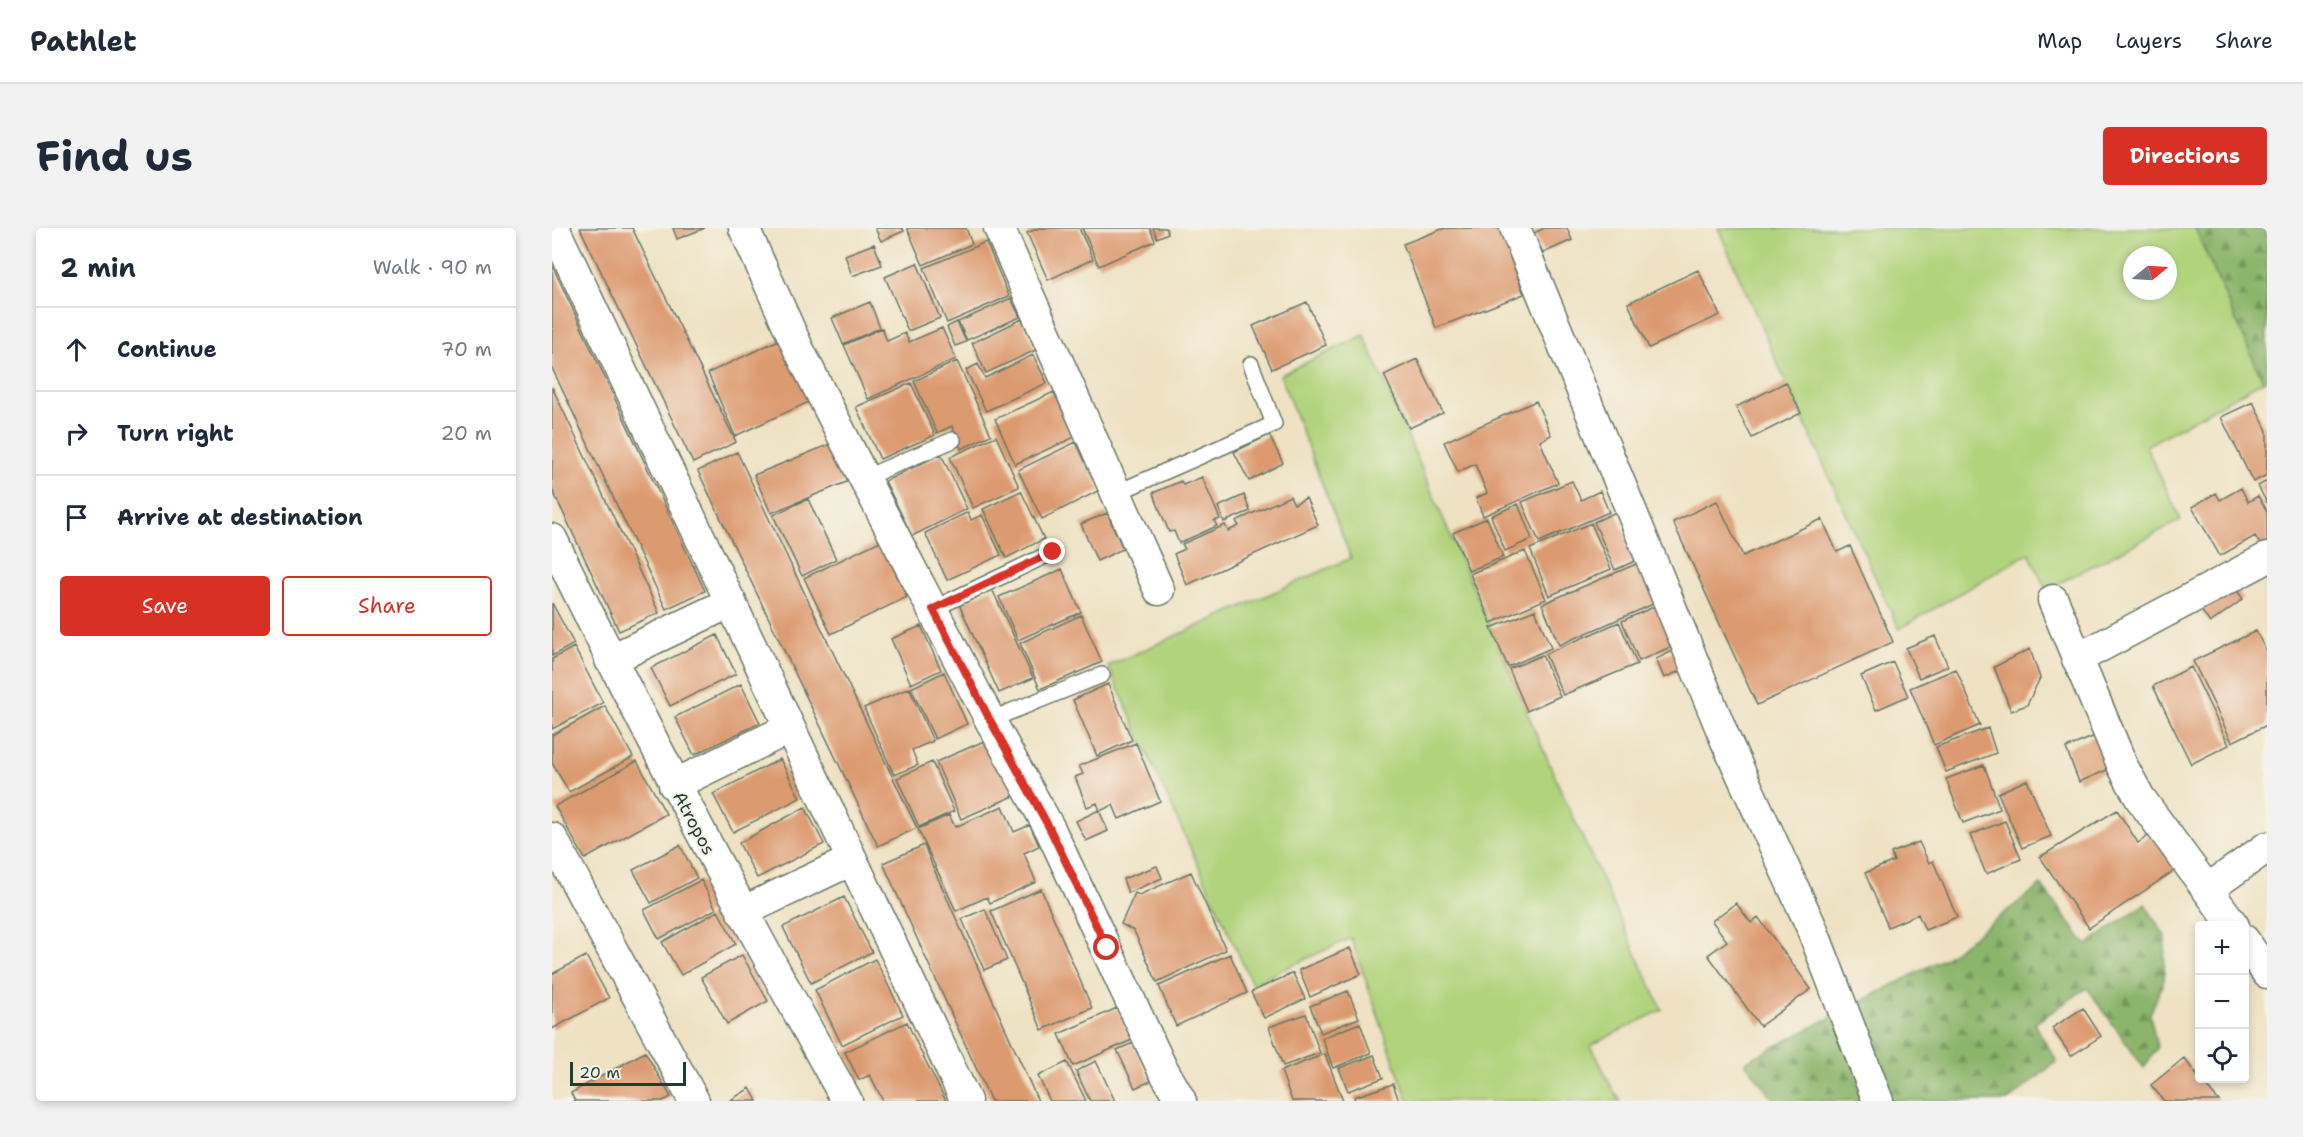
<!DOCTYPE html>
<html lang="en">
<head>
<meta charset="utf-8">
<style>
  :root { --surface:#fff; --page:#f2f2f3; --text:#1f2937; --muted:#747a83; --line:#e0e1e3; --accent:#d93025 }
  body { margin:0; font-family:"Shantell Sans",sans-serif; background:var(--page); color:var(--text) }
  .controls { position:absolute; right:18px; bottom:18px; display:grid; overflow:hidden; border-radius:6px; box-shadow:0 3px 9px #0003 }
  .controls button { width:54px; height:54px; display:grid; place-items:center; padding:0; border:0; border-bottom:2px solid var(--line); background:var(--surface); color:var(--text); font:30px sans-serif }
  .compass { position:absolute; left:1571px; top:18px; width:54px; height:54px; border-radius:50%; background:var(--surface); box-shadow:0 3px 9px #0003; rotate:72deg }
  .scale { position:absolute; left:18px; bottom:15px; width:116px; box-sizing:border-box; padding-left:6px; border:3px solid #1f3d34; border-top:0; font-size:16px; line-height:21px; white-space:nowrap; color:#1f3d34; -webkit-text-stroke:4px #f7f3e8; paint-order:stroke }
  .stop { position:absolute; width:18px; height:18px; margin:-14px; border:4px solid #d93025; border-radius:50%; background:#fff }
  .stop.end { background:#d93025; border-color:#fff; box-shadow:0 2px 6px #0008 }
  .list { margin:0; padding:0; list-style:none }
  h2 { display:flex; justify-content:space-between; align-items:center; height:78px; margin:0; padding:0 24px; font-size:26px }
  h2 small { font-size:20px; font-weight:400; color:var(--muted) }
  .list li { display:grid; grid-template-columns:39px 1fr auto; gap:18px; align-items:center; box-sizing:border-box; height:84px; padding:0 24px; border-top:2px solid var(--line) }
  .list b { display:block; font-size:22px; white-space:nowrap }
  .list em { font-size:20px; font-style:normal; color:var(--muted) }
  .actions { display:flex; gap:12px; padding:18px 24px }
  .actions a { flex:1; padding:14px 0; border:2px solid var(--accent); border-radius:6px; text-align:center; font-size:21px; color:var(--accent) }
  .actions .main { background:var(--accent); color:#fff }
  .icon { flex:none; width:33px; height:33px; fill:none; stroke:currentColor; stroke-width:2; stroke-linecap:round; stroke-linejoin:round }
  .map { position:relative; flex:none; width:1715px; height:873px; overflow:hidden; border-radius:6px }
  header { display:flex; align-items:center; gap:36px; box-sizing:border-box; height:84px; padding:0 30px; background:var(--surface); border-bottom:2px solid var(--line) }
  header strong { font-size:28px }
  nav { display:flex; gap:33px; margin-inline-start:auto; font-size:21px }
  .intro { display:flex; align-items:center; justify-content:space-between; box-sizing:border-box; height:144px; padding:0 36px }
  h1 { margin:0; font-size:42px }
  .button { padding:15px 27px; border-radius:6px; background:var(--accent); color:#fff; font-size:21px; font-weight:700 }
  main { display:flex; gap:36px; padding:0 36px }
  aside { flex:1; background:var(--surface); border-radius:6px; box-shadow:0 3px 9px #0003 }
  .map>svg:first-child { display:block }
</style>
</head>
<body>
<header>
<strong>Pathlet</strong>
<nav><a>Map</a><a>Layers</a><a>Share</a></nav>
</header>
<div class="intro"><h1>Find us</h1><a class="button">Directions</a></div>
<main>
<aside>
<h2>2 min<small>Walk · 90 m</small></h2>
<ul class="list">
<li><svg class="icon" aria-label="ahead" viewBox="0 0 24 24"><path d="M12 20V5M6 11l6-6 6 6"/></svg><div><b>Continue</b></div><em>70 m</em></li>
<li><svg class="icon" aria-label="right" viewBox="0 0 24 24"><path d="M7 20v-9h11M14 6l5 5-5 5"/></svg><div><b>Turn right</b></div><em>20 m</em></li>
<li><svg class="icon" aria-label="arrive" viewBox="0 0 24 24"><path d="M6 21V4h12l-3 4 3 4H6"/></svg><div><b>Arrive at destination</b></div></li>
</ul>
<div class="actions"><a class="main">Save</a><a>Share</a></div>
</aside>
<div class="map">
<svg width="1715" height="873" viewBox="0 0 1715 873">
  <defs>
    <pattern id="forest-firs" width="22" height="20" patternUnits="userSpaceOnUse" patternTransform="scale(1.5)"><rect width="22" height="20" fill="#8cb56c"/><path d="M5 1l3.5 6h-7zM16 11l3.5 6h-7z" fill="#72945a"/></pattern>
  </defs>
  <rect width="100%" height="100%" fill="#f7f3e8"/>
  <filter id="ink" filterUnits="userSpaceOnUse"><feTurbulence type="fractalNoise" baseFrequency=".0167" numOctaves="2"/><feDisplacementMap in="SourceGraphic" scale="12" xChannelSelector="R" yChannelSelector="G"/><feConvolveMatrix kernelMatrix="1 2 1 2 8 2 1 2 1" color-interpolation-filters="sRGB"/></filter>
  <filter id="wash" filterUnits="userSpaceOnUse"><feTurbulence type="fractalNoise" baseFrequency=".008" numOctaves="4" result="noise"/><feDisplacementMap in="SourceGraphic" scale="24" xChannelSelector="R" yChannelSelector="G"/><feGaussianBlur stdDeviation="1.35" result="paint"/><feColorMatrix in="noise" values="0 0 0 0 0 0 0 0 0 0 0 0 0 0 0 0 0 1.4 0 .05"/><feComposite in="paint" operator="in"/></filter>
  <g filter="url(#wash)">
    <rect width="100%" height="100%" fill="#eee2c3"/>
    <path fill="#b1d37c" stroke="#688858" stroke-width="1.5" fill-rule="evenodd" d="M 1166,0 L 1643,0 L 1711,153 L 1594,218 L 1629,292 L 1494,362 L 1477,325 L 1347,401 L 1226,137 ZM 1580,27 L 1616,27 L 1616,63 L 1580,63 Z
      M 812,107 L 1010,565 L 1110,782 L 1039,817 L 1062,864 L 1069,873 L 856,873 L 799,710 L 700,756 L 556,438 L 799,330 L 728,147 Z"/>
    <path fill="url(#forest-firs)" stroke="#567950" stroke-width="1.5" d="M 1643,0 L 1715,0 L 1715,151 L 1711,153 Z
      M 1489,657 L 1534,717 L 1593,676 L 1613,708 L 1612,752 L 1598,786 L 1605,820 L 1592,840 L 1535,760 L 1482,796 L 1505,833 L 1456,873 L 1222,873 L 1193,834 L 1393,730 Z"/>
    <g id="blocks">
      <path fill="#dc9a6f" d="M 28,0 L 80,0 L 184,214 L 141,235 Z
        M 121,0 L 153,0 L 125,11 Z
        M 323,0 L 350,0 L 352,3 L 329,13 Z
        M 355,0 L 414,0 L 420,16 L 371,37 Z
        M 487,0 L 527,0 L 541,31 L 496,52 L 475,5 Z
        M 530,0 L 598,0 L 603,13 L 547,38 Z
        M 601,0 L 614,0 L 616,5 L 605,10 Z
        M 893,0 L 947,0 L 972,66 L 884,100 L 851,16 Z
        M 992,0 L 1015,0 L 1020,12 L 991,25 L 982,5 Z
        M 434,14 L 457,68 L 395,95 L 372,40 Z
        M 322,16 L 330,37 L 300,48 L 293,27 Z
        M 365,35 L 388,90 L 356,103 L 333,49 Z
        M 0,37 L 153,363 L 114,381 L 0,140 Z
        M 1146,42 L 1168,87 L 1097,120 L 1076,75 Z
        M 459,70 L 468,89 L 415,112 L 406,94 Z
        M 318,74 L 328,100 L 291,116 L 280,90 Z
        M 755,74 L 774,117 L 720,141 L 701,98 Z
        M 470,91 L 484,122 L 434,145 L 420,115 Z
        M 405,94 L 414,114 L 403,118 L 395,99 Z
        M 330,100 L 335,113 L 353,105 L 357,114 L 390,100 L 404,131 L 316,171 L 292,117 Z
        M 229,111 L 259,173 L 183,208 L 156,145 Z
        M 481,127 L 495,155 L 434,183 L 414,142 L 426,136 L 433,150 Z
        M 865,131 L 891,185 L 857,200 L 832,147 Z
        M 405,133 L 439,207 L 409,221 L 400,198 L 385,205 L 362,153 Z
        M 1234,154 L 1249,185 L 1200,210 L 1184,179 Z
        M 359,155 L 383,207 L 328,231 L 304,179 Z
        M 0,159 L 107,385 L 67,403 L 0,261 Z
        M 502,164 L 523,209 L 463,236 L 443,191 Z
        M 984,173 L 999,207 L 988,213 L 1006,255 L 931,288 L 924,270 L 935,265 L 923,236 L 906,244 L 892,214 Z
        M 1701,174 L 1715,203 L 1715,247 L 1701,254 L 1669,189 Z
        M 717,207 L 731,235 L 697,253 L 682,224 Z
        M 444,208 L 467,259 L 421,280 L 398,229 Z
        M 524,214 L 548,262 L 490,291 L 466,242 Z
        M 281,215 L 297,253 L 219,285 L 202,247 Z
        M 185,224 L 365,600 L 326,618 L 146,243 Z
        M 389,226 L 415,281 L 360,308 L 333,253 Z
        M 650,249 L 668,291 L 662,293 L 665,298 L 627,315 L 622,303 L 617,304 L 601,265 L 629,253 L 631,257 Z
        M 1020,253 L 1029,272 L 1048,263 L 1057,284 L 987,314 L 970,274 Z
        M 1715,253 L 1715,275 L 1706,258 Z
        M 1689,260 L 1696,274 L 1706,268 L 1715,283 L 1715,318 L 1711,321 L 1703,308 L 1668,328 L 1640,279 L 1664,265 L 1668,272 Z
        M 469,263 L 492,311 L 454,330 L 431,281 Z
        M 692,267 L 698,283 L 672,294 L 666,279 Z
        M 738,268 L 742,276 L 754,270 L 766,297 L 635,357 L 622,326 L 633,321 L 630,316 L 673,297 L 676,303 L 687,298 L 684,293 Z
        M 256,271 L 284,331 L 250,348 L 221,287 Z
        M 1165,273 L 1191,328 L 1270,291 L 1285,324 L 1298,318 L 1341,414 L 1205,477 L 1121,294 Z
        M 966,276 L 980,311 L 953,323 L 939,288 Z
        M 416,284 L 419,292 L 430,287 L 449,327 L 395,352 L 373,305 Z
        M 1064,284 L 1085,332 L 1063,342 L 1042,294 Z
        M 555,285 L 571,321 L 545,333 L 529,296 Z
        M 935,290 L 951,329 L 917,343 L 901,305 Z
        M 1039,295 L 1059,341 L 997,368 L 978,321 Z
        M 328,313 L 355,369 L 279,406 L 252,350 Z
        M 973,323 L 994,371 L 939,395 L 918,346 Z
        M 1089,334 L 1106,374 L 1007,417 L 990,376 Z
        M 510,341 L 529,384 L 466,412 L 447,369 Z
        M 1682,358 L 1691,371 L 1658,395 L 1649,382 Z
        M 440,361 L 481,450 L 447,465 L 407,376 Z
        M 0,375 L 22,416 L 0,428 Z
        M 1106,377 L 1123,417 L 1087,433 L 1070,393 Z
        M 983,382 L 999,420 L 956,439 L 939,400 Z
        M 529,387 L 550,434 L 488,461 L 468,415 Z
        M 1067,394 L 1085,436 L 1011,467 L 993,426 Z
        M 369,398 L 389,442 L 359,456 L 339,411 Z
        M 1704,403 L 1715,425 L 1715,497 L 1680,514 L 1641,433 Z
        M 165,407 L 184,446 L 118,478 L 99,440 Z
        M 1383,408 L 1396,438 L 1367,450 L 1354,420 Z
        M 22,419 L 51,475 L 0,501 L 0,431 Z
        M 1125,421 L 1133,441 L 1112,450 L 1104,431 Z
        M 1478,421 L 1488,450 L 1475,477 L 1459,483 L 1442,439 Z
        M 990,427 L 1008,468 L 975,483 L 957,441 Z
        M 1341,434 L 1356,468 L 1324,482 L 1309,448 Z
        M 1639,439 L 1677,517 L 1639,536 L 1601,458 Z
        M 1404,441 L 1428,497 L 1382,517 L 1358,460 Z
        M 392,444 L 415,496 L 383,511 L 359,460 Z
        M 189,456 L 208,495 L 142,527 L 123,489 Z
        M 556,456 L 580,512 L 545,528 L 521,472 Z
        M 357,460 L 381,513 L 360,522 L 366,537 L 342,547 L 312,480 Z
        M 53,478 L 81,529 L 17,564 L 0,535 L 0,507 Z
        M 1436,500 L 1444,525 L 1394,544 L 1384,519 Z
        M 1548,506 L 1562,539 L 1527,554 L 1514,520 Z
        M 439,510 L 464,567 L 409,591 L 384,534 Z
        M 584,515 L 608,573 L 567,591 L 561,577 L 548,583 L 545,575 L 535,579 L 523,549 L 531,546 L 527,538 Z
        M 228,531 L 248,570 L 181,604 L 161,566 Z
        M 85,533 L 114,586 L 33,631 L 3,578 Z
        M 380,534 L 402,583 L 367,599 L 345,550 Z
        M 1432,537 L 1448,581 L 1411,595 L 1394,551 Z
        M 1475,552 L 1499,608 L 1470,620 L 1446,565 Z
        M 451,578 L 462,604 L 478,597 L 487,618 L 472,625 L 484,654 L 438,675 L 435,669 L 404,683 L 366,601 L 397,587 L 403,599 Z
        M 253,579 L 272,616 L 205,650 L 187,615 Z
        M 547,582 L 556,603 L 534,613 L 524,593 Z
        M 1565,582 L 1586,615 L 1602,604 L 1626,640 L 1537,700 L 1488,629 Z
        M 1453,593 L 1469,631 L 1434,646 L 1418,607 Z
        M 1367,614 L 1377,635 L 1381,633 L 1405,689 L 1373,702 L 1366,686 L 1336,699 L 1313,645 L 1342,633 L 1339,625 Z
        M 128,617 L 145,650 L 99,675 L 81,642 Z
        M 372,617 L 380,637 L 486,873 L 439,873 L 358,695 L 331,635 Z
        M 605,638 L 610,650 L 576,665 L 571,651 Z
        M 639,644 L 674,722 L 605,754 L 582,703 L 569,696 L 583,665 L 587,667 Z
        M 149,652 L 164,681 L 107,711 L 92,682 Z
        M 489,661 L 540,780 L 490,802 L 439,683 Z
        M 292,669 L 320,724 L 259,755 L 231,699 Z
        M 1184,675 L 1199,695 L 1206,689 L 1259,761 L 1208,798 L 1156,727 L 1175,713 L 1160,693 Z
        M 433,681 L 455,732 L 432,742 L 410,691 Z
        M 166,683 L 184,716 L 129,747 L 110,714 Z
        M 798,720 L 809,746 L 758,769 L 747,742 Z
        M 678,726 L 695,765 L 624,798 L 607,758 Z
        M 190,727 L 216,773 L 175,796 L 149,749 Z
        M 34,728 L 57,770 L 0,801 L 0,746 Z
        M 323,731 L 351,787 L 290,817 L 263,762 Z
        M 741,745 L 753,771 L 712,790 L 699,764 Z
        M 796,763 L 807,790 L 769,805 L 758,778 Z
        M 565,780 L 580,812 L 521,838 L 507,806 Z
        M 1531,780 L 1549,808 L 1519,828 L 1500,800 Z
        M 754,786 L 768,825 L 731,838 L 717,799 Z
        M 355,794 L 368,822 L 394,873 L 331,873 L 318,847 L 307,852 L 293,824 Z
        M 808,795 L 819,825 L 781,840 L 770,810 Z
        M 581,815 L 599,853 L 583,860 L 565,822 Z
        M 93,824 L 119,869 L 111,873 L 23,873 L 19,865 Z
        M 773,826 L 791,873 L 740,873 L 729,843 Z
        M 822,827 L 831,850 L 796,863 L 787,840 Z
        M 1632,830 L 1647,850 L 1667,873 L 1612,873 L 1599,857 Z
        M 544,833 L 563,873 L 538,873 L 524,843 Z
        M 515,834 L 534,873 L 498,873 L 486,848 Z
        M 841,856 L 847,873 L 803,873 L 802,869 Z
        M 198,860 L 205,873 L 177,873 Z"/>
    </g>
  </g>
  <g filter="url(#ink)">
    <use href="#blocks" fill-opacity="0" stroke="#677766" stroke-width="1.5"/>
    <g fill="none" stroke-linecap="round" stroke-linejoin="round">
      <defs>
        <path id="service" d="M 312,250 L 401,212
          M 564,265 L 722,196 L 699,136
          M 381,381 L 501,324
          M 438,492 L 550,447"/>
        <path id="minor" d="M 2,0 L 414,873
          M 192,0 L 247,122 L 312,250 L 438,492 L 498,601 L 609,838 L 629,873
          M 447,0 L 607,362
          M 963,0 L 1174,513 L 1259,698 L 1326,873
          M 0,311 C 92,502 192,688 295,873
          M 1501,372 L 1571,539 L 1588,570 L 1682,698
          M 1525,431 L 1715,330
          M 58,432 L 179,374
          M 122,557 L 238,500
          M 0,610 L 142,873
          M 1656,661 L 1715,619
          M 190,684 L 300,632
          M 1692,712 L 1715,745"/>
      </defs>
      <use href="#service" stroke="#677766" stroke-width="18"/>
      <use href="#minor" stroke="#677766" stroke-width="33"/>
      <use href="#service" stroke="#fff" stroke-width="15"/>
      <use href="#minor" stroke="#fff" stroke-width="30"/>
    </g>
  </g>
  <g fill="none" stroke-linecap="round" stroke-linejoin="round" filter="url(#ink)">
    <path stroke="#d93025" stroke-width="8" d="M 501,324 L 381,381 L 438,492 L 498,601 L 555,720"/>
  </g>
  <g text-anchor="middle" stroke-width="4.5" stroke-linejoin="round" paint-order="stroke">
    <g font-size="18" fill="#1f3d34" stroke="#f7f3e8">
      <text transform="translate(142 595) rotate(62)" y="6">Atropos</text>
    </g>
  </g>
</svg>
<div class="controls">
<button>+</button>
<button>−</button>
<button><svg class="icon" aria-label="locate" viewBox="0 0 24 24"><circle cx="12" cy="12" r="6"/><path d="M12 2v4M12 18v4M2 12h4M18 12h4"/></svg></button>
</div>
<svg class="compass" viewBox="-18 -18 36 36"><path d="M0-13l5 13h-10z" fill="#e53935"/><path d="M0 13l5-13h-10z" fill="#747a83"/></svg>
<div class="scale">20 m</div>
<div class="stop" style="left:555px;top:720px"></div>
<div class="stop end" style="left:501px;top:324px"></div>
</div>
</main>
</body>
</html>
